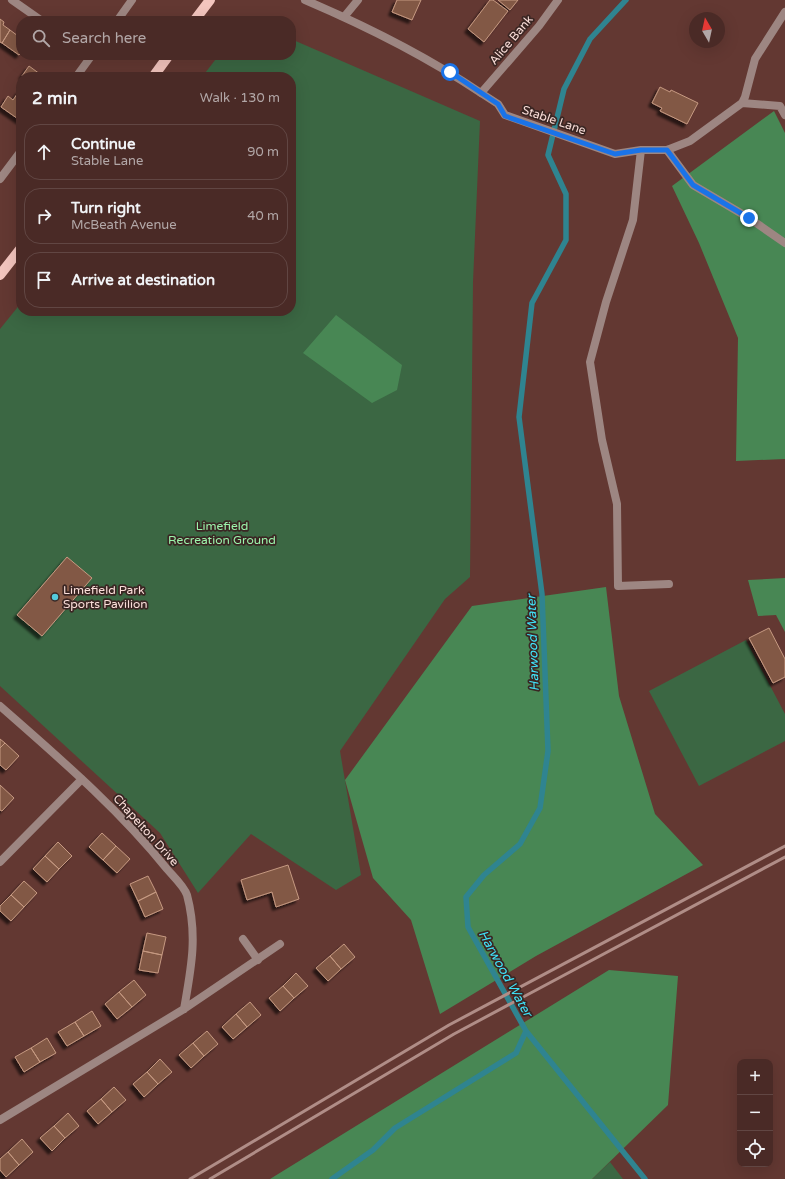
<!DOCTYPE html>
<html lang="en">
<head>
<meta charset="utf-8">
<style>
  :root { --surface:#4a2a26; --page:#51322e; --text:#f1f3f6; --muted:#b2a7a7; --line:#614643 }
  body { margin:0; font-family:"Varela Round",sans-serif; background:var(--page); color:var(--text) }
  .controls { position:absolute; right:12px; bottom:12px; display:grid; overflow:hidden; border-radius:8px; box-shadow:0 4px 16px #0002 }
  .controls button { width:36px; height:36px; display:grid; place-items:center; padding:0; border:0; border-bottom:1px solid var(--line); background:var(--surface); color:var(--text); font:20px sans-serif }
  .compass { position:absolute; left:689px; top:12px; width:36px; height:36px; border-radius:50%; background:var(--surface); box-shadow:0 4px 16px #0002; rotate:351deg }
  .stop { position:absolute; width:12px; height:12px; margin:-9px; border:3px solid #1a73e8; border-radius:50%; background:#fff }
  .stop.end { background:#1a73e8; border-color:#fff; box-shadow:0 1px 4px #0008 }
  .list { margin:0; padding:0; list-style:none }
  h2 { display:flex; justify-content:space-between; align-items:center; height:52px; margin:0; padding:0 16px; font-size:17px }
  h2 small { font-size:13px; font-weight:400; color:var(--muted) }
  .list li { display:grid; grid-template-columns:26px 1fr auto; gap:12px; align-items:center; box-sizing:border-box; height:56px; margin:0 8px 8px; padding:0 8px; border:1px solid var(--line); border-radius:16px }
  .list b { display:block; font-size:15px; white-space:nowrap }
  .list p { margin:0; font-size:13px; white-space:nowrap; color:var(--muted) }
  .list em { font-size:13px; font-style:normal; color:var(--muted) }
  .icon { flex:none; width:22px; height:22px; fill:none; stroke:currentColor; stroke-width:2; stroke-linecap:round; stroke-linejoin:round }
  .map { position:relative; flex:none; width:785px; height:1179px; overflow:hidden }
  .search { position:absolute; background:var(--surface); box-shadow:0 4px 16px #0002; left:16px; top:16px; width:280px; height:44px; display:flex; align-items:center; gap:10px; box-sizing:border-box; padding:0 14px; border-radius:16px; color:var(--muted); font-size:15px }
  .panel { position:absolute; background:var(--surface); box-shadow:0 4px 16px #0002; left:16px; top:72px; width:280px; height:244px; border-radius:16px }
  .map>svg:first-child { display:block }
</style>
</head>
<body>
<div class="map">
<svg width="785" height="1179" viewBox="0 0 785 1179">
  <defs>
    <filter id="shadow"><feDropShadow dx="-3.5" dy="3.5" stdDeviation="1" flood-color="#0009"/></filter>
  </defs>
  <rect width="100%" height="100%" fill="#633832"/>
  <path fill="#3b6743" d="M 291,39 L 480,121 L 473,282 L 470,577 L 445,599 L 340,751 L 361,875 L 336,890 L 251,834 L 198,893 L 160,833 L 0,686 L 0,329 L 21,303 L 21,311 L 291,311 L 291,77 L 202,77 L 219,55 L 291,55 Z
    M 746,640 L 785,714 L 785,741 L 699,786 L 649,691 Z
    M 610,1162 L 623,1179 L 592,1179 Z"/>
  <path fill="#488754" d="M 774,111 L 785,133 L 785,459 L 736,461 L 738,338 L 699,243 L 672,186 Z
    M 336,315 L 402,365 L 397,390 L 372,403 L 303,353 Z
    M 785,578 L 785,632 L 776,615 L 758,616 L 748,580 Z
    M 606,587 L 619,696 L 655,814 L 703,865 L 536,956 L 440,1014 L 411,920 L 373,878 L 345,780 L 472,606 Z
    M 609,970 L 678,976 L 668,1105 L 592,1179 L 270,1179 Z"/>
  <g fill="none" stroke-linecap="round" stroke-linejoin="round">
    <path stroke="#2f8490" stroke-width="5.5" d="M 526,1031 L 645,1179
      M 332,1179 L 373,1150 L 395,1128 L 516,1053 L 526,1031 L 468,927 L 466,897 L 484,875 L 520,844 L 540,808 L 548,751 L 542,594 L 519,417 L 532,303 L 566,240 L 566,194 L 548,155 L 564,89 L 590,39 L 626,0"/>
  </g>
  <path fill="#825944" stroke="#c69982" filter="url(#shadow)" d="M 397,0 L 421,0 L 412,20 L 392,12 Z
    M 490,0 L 493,0 L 508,11 L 484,42 L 468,29 Z
    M 498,0 L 518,0 L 510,10 Z
    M 0,19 L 4,22 L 3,25 L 10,30 L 2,43 L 0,42 Z
    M 10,30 L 18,36 L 21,34 L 21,53 L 19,55 L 2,43 Z
    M 29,66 L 44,77 L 22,76 Z
    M 660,87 L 670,92 L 671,90 L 698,103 L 687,124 L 660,111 L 662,108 L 652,103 Z
    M 20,90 L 21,91 L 21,121 L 1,107 L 8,96 L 13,100 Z
    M 67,557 L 92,578 L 42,636 L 17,615 Z
    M 769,628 L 785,659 L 785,677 L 773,683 L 749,638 Z
    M 0,739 L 5,743 L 0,748 Z
    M 5,743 L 19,756 L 6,770 L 0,765 L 0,748 Z
    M 0,785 L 14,798 L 2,811 L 0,810 Z
    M 102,833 L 116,846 L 103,860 L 89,847 Z
    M 58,842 L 72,856 L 59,869 L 45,856 Z
    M 116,846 L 130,859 L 117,873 L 103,860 Z
    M 45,856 L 59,869 L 47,882 L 33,869 Z
    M 288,865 L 299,899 L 276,907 L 272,892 L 247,900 L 241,880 Z
    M 148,876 L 156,892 L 138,901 L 130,884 Z
    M 24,881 L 37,893 L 24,907 L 11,895 Z
    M 156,892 L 163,909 L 145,917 L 138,901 Z
    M 11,895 L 24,907 L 11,921 L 0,911 L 0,906 Z
    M 147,933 L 166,937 L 162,955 L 143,951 Z
    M 344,944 L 355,957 L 341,969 L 330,956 Z
    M 143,951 L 162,955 L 158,973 L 139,970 Z
    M 330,956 L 341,969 L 328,981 L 316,968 Z
    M 296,973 L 308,986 L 294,998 L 283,986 Z
    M 134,980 L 146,995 L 132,1007 L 119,992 Z
    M 283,986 L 294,998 L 280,1011 L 269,998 Z
    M 119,992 L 132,1007 L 117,1019 L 105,1004 Z
    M 250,1002 L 261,1015 L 247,1027 L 236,1014 Z
    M 92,1011 L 101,1026 L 84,1036 L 75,1022 Z
    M 236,1014 L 247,1027 L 233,1039 L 222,1027 Z
    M 75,1022 L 84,1036 L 67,1046 L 58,1032 Z
    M 207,1031 L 218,1044 L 204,1056 L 193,1043 Z
    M 47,1038 L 56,1053 L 40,1062 L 31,1048 Z
    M 193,1043 L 204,1056 L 191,1068 L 179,1055 Z
    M 31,1048 L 40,1062 L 24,1072 L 15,1057 Z
    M 160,1059 L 172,1072 L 158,1084 L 147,1072 Z
    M 147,1072 L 158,1084 L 144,1097 L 133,1084 Z
    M 114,1087 L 126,1100 L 112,1112 L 101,1099 Z
    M 101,1099 L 112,1112 L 98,1124 L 87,1111 Z
    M 68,1113 L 79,1126 L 65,1138 L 54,1126 Z
    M 54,1126 L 65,1138 L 52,1151 L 40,1138 Z
    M 22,1139 L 33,1152 L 19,1165 L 8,1152 Z
    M 8,1152 L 19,1165 L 6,1177 L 0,1170 L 0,1159 Z"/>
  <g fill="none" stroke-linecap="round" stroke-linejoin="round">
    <path stroke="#9d8682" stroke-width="8" d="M 481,93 L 498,104 L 505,115 L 615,154 L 641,150 L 667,150 L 690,141 L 742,103 L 745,97 L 755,59 L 785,12
      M 742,103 L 780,106 L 785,115
      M 641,150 L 633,220 L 606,302 L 590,362 L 602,440 L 617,504 L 618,586 L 669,584"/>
    <path stroke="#9d8682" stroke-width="8" d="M 12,0 L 42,21
      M 305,0 C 366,26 426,56 481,93 L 539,26 L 558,0
      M 344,17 L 358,0
      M 117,21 L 132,0
      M 76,77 L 92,55
      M 667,150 L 693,185 L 749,218 L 785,243
      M 0,179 L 21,151
      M 0,706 C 58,757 118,808 167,869 C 173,876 184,886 187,895 C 198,936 191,969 184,1009
      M 0,862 L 82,779
      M 243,939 L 258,960
      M 0,1120 L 184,1009 L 280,944"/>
    <path stroke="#f3c5be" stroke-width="10" d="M 194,21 L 210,0
      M 153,77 L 169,55
      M 0,275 L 21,248"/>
    <path stroke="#b08d87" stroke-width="3" d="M 190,1179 L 449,1025 L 785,846
      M 210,1179 L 454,1034 L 785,857"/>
  </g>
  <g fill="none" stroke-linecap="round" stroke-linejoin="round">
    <path stroke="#1a73e8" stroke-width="5" d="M 450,72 L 498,104 L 505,116 L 615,154 L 641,150 L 667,150 L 693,185 L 749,218"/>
  </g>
  <circle fill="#53cadc" stroke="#3a2623" stroke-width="1.5" cx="55" cy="597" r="4"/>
  <g text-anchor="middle" stroke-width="3.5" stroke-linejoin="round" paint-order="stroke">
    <g font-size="12" fill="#fbdfda" stroke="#3a2623">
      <text transform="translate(511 40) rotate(-50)" y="4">Alice Bank</text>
      <text transform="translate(554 120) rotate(19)" y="4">Stable Lane</text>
      <text transform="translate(146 830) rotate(48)" y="4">Chapelton Drive</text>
    </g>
    <g font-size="12" fill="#9cf5ac" stroke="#3a2623">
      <text x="222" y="530">Limefield<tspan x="222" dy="14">Recreation Ground</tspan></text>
    </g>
    <g font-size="12" fill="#fbdfda" stroke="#3a2623" text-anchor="start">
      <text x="63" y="594">Limefield Park<tspan x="63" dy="14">Sports Pavilion</tspan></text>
    </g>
    <g font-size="13" font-style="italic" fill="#40e3f9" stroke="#3a2623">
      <text transform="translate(532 643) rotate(-92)" y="5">Harwood Water</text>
      <text transform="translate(506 973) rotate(61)" y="5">Harwood Water</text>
    </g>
  </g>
</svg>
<div class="controls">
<button>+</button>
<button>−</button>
<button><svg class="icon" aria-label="locate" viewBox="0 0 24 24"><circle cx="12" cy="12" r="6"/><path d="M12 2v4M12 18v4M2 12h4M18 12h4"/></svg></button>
</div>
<svg class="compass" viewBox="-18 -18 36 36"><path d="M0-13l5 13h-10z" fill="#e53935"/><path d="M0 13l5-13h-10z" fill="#b2a7a7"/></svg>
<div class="stop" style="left:450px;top:72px"></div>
<div class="stop end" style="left:749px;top:218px"></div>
<div class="search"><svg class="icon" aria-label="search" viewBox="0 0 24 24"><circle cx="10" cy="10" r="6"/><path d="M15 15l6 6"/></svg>Search here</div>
<section class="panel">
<h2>2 min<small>Walk · 130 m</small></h2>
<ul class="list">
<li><svg class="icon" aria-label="ahead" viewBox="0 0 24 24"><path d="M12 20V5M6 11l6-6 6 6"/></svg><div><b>Continue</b><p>Stable Lane</p></div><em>90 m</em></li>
<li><svg class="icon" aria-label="right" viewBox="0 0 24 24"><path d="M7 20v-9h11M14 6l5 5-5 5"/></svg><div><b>Turn right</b><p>McBeath Avenue</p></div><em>40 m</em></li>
<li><svg class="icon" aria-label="arrive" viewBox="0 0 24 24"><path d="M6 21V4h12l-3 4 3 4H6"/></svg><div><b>Arrive at destination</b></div></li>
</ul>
</section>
</div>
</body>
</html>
